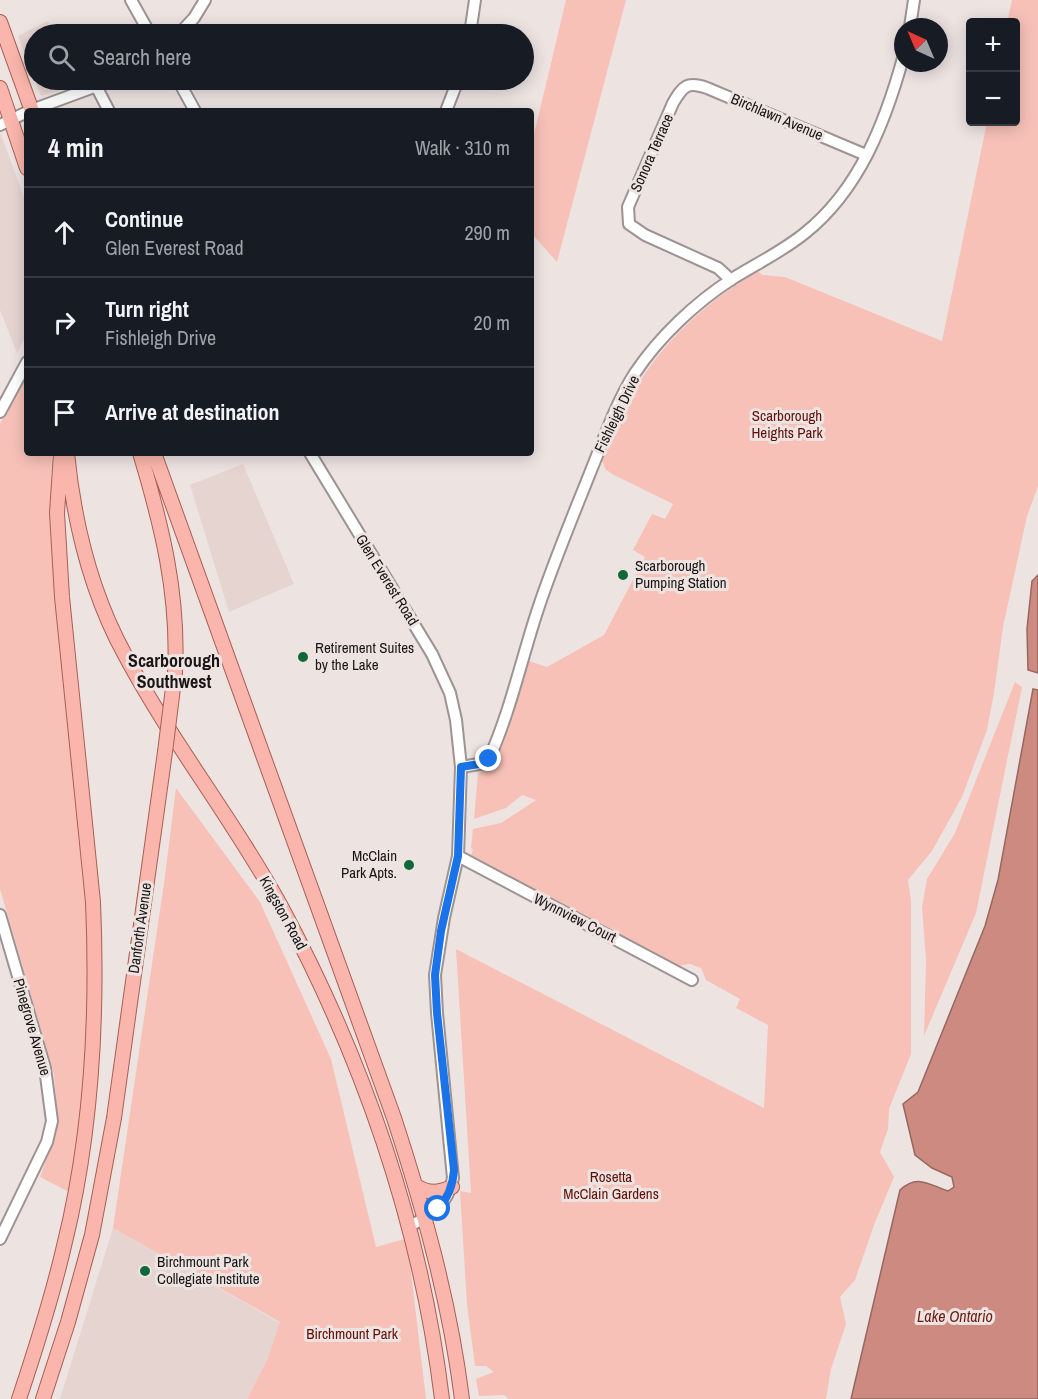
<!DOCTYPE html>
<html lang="en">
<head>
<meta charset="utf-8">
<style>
  :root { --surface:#171b24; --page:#20242c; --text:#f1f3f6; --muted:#9ea1a6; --line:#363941 }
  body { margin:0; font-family:"Archivo Narrow",sans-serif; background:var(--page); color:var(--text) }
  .controls { position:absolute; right:18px; top:18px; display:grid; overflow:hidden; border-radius:6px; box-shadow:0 3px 15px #0003 }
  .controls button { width:54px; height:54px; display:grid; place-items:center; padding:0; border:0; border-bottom:2px solid var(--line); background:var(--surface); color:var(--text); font:30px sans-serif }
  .compass { position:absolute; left:894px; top:18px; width:54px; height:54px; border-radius:50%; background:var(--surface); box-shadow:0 3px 15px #0003; rotate:316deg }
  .stop { position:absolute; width:18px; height:18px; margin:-14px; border:4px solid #1a73e8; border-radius:50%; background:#fff }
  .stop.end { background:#1a73e8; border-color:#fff; box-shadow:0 2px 6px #0008 }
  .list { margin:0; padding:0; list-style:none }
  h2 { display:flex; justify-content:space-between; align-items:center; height:78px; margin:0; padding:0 24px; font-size:26px }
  h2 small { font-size:20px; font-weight:400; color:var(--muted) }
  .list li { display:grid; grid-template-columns:39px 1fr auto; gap:18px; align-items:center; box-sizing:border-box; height:90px; padding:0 24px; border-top:2px solid var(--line) }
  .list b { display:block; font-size:22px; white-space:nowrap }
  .list p { margin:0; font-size:20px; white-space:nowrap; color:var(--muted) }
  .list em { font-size:20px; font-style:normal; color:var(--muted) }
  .icon { flex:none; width:33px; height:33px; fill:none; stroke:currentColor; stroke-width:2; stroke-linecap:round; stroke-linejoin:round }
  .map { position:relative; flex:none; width:1038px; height:1399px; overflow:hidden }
  .search { position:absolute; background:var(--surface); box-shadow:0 3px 15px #0003; left:24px; top:24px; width:510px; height:66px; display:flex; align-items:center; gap:15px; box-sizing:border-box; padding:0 21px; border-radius:33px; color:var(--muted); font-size:22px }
  .panel { position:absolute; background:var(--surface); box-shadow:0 3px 15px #0003; left:24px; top:108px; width:510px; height:348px; border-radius:6px }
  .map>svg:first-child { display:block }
</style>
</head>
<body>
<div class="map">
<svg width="1038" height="1399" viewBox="0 0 1038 1399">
  <rect width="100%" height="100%" fill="#ede4e2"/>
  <path fill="#e6d4d1" d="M 48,21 L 55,34 L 34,34 L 34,78 L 18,36 Z
    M 35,80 L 78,80 L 80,84 L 41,96 Z
    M 0,132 L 27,205 L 27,334 L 17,353 L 0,310 Z
    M 243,464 L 294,584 L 229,612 L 190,485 Z
    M 113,1228 L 280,1323 L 268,1358 L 247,1399 L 60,1399 Z"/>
  <path fill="#f7c1b8" d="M 566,0 L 626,0 L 557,262 L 531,233 L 531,147 Z
    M 1012,0 L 1038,0 L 1038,486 L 1027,516 L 1003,627 L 994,693 L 987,730 L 962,797 L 932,851 L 908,880 L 911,901 L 911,1054 L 889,1109 L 888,1129 L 880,1152 L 894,1177 L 874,1225 L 855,1280 L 840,1297 L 846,1324 L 831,1369 L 826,1399 L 509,1399 L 504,1395 L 479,1396 L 476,1379 L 494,1372 L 486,1366 L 475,1366 L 467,1305 L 460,1191 L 471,1193 L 456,949 L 764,1108 L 768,1025 L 736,1008 L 740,999 L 706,980 L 701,968 L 690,964 L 672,967 L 471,855 L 473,850 L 471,848 L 473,829 L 501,823 L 536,800 L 522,795 L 506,808 L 474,819 L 478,773 L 488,769 L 497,759 L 529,661 L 547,667 L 604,635 L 645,557 L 633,550 L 652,514 L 665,519 L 673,504 L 612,474 L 605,469 L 602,460 C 631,375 681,318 757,271 L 763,275 L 785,277 L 942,341 L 987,122 L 1016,122 L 1016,22 L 1007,22 Z
    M 27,373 L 27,453 L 52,453 C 46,593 72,731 84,870 C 94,978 86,1086 69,1192 L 40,1177 L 51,1146 L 57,1116 L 54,1074 L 0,889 L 0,424 Z
    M 1015,682 L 1022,687 L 976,913 L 924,1036 L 926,960 L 922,907 L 927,879 L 955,833 Z
    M 176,788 L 260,902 L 331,1059 L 376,1247 L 405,1239 L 409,1256 L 426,1399 L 247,1399 L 268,1358 L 280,1322 L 113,1228 L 165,876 Z"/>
  <path fill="#cd8a80" stroke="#976760" stroke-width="1.5" d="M 1038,575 L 1038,673 L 1028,670 L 1027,629 L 1032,581 Z
    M 1033,689 L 1038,690 L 1038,1399 L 851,1399 L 900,1190 C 917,1174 928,1184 948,1191 L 954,1187 L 952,1177 L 932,1168 L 915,1155 L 903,1104 L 918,1092 L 985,926 L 998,880 Z"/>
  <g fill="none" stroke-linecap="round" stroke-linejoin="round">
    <defs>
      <path id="minor" d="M 131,0 L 150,34
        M 910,27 L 914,0
        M 179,34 L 194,18 L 205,0
        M 470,34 L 475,0
        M 178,80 L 195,111
        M 96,86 L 109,111
        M 29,111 L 113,80
        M 446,111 L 458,80
        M 0,125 L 27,112
        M 731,280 L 718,268 L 645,235 L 629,224 L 628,207 L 673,103 C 683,86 687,81 707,88 L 866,155
        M 0,412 L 27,362
        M 310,453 L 432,654 L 450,693 L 456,720 L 461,767 L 458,856 L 444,918 L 435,975 L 437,1013 L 453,1178 C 448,1204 432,1216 409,1226
        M 461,767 L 485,763 L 489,759 C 510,712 521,661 537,612 C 553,563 573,516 592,468 C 605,436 616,403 635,373 C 659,337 695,303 732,279 C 756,264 783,251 805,233 C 859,190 885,123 903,58
        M 458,856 L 692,980
        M 0,915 L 45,1068 L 52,1121 L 47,1142 L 0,1239"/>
      <path id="major" d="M 0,22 L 32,111
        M 0,88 L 27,168
        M 67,453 C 74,523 91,593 125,655 C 172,743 235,822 283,910 C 364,1062 421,1228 442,1399
        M 140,453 C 162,526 179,595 175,672
        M 154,453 L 394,1118 C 424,1210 450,1303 462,1399
        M 416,1186 C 429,1194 438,1193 452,1187
        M 19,1399 C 36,1348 52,1298 64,1246 C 92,1134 98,1017 93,902 L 62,597 L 57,513 L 61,453
        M 43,1399 L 68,1322 L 92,1235 L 114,1118 L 165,752"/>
    </defs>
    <use href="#minor" stroke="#9c9392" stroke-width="14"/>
    <use href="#major" stroke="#a95e53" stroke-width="16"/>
    <use href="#minor" stroke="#fff" stroke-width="10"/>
    <use href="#major" stroke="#fab6ac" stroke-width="14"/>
    <defs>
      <path id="major-bridge" d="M 165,752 L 175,672"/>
    </defs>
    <use href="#major-bridge" stroke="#a95e53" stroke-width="16" stroke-linecap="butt"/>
    <use href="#major-bridge" stroke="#fab6ac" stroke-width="14"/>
  </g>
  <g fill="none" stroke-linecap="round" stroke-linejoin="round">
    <path stroke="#1a73e8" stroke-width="8" d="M 438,1209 C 448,1198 453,1185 454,1170 L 437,1013 L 435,975 L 441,931 L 458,856 L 461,767 L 485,763 L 489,759"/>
  </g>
  <g fill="#10683a" stroke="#ede4e2" stroke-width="2">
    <circle cx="623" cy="575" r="6"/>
    <circle cx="303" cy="657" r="6"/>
    <circle cx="409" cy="865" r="6"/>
    <circle cx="145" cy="1271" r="6"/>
  </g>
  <g text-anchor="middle" stroke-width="6" stroke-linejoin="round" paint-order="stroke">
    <g font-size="15" fill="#191515" stroke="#ede4e2">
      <text transform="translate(777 117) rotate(23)" y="5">Birchlawn Avenue</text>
      <text transform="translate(652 153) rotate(-66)" y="5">Sonora Terrace</text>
      <text transform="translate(617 414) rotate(-64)" y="5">Fishleigh Drive</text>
      <text transform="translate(387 580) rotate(58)" y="5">Glen Everest Road</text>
      <text transform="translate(283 913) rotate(61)" y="5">Kingston Road</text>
      <text transform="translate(575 918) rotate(27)" y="5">Wynnview Court</text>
      <text transform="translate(140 928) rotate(-82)" y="5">Danforth Avenue</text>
      <text transform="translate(32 1027) rotate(74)" y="5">Pinegrove Avenue</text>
    </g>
    <g font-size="15" fill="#600f09" stroke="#ede4e2">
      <text x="787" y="421">Scarborough<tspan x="787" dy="17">Heights Park</tspan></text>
      <text x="611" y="1182">Rosetta<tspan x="611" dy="17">McClain Gardens</tspan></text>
      <text x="352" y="1339">Birchmount Park</text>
    </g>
    <g font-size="15" fill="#191515" stroke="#ede4e2" text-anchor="start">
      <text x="635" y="571">Scarborough<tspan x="635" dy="17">Pumping Station</tspan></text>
      <text x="315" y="653">Retirement Suites<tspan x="315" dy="17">by the Lake</tspan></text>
      <text x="397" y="861" text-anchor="end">McClain<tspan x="397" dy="17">Park Apts.</tspan></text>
      <text x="157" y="1267">Birchmount Park<tspan x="157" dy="17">Collegiate Institute</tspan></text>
    </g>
    <g font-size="16" font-style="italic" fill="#6c1c14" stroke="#ede4e2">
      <text x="955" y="1322">Lake Ontario</text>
    </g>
    <g font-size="18" font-weight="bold" fill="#191515" stroke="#ede4e2">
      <text x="174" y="667">Scarborough<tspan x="174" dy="21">Southwest</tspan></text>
    </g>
  </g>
</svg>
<div class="controls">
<button>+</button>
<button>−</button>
</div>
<svg class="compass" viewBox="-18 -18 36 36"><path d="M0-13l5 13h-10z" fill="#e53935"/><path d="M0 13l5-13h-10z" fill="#9ea1a6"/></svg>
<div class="stop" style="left:438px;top:1209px"></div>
<div class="stop end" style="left:489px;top:759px"></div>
<div class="search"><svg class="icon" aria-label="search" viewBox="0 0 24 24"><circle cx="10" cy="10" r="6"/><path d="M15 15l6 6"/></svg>Search here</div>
<section class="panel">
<h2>4 min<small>Walk · 310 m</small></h2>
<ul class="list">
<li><svg class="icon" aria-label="ahead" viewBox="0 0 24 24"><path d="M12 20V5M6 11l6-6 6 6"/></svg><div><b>Continue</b><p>Glen Everest Road</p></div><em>290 m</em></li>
<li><svg class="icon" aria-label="right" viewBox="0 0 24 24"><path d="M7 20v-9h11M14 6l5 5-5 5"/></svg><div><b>Turn right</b><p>Fishleigh Drive</p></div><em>20 m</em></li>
<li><svg class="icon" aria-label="arrive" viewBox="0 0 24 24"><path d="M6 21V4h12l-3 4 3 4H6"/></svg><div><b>Arrive at destination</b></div></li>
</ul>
</section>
</div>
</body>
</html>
